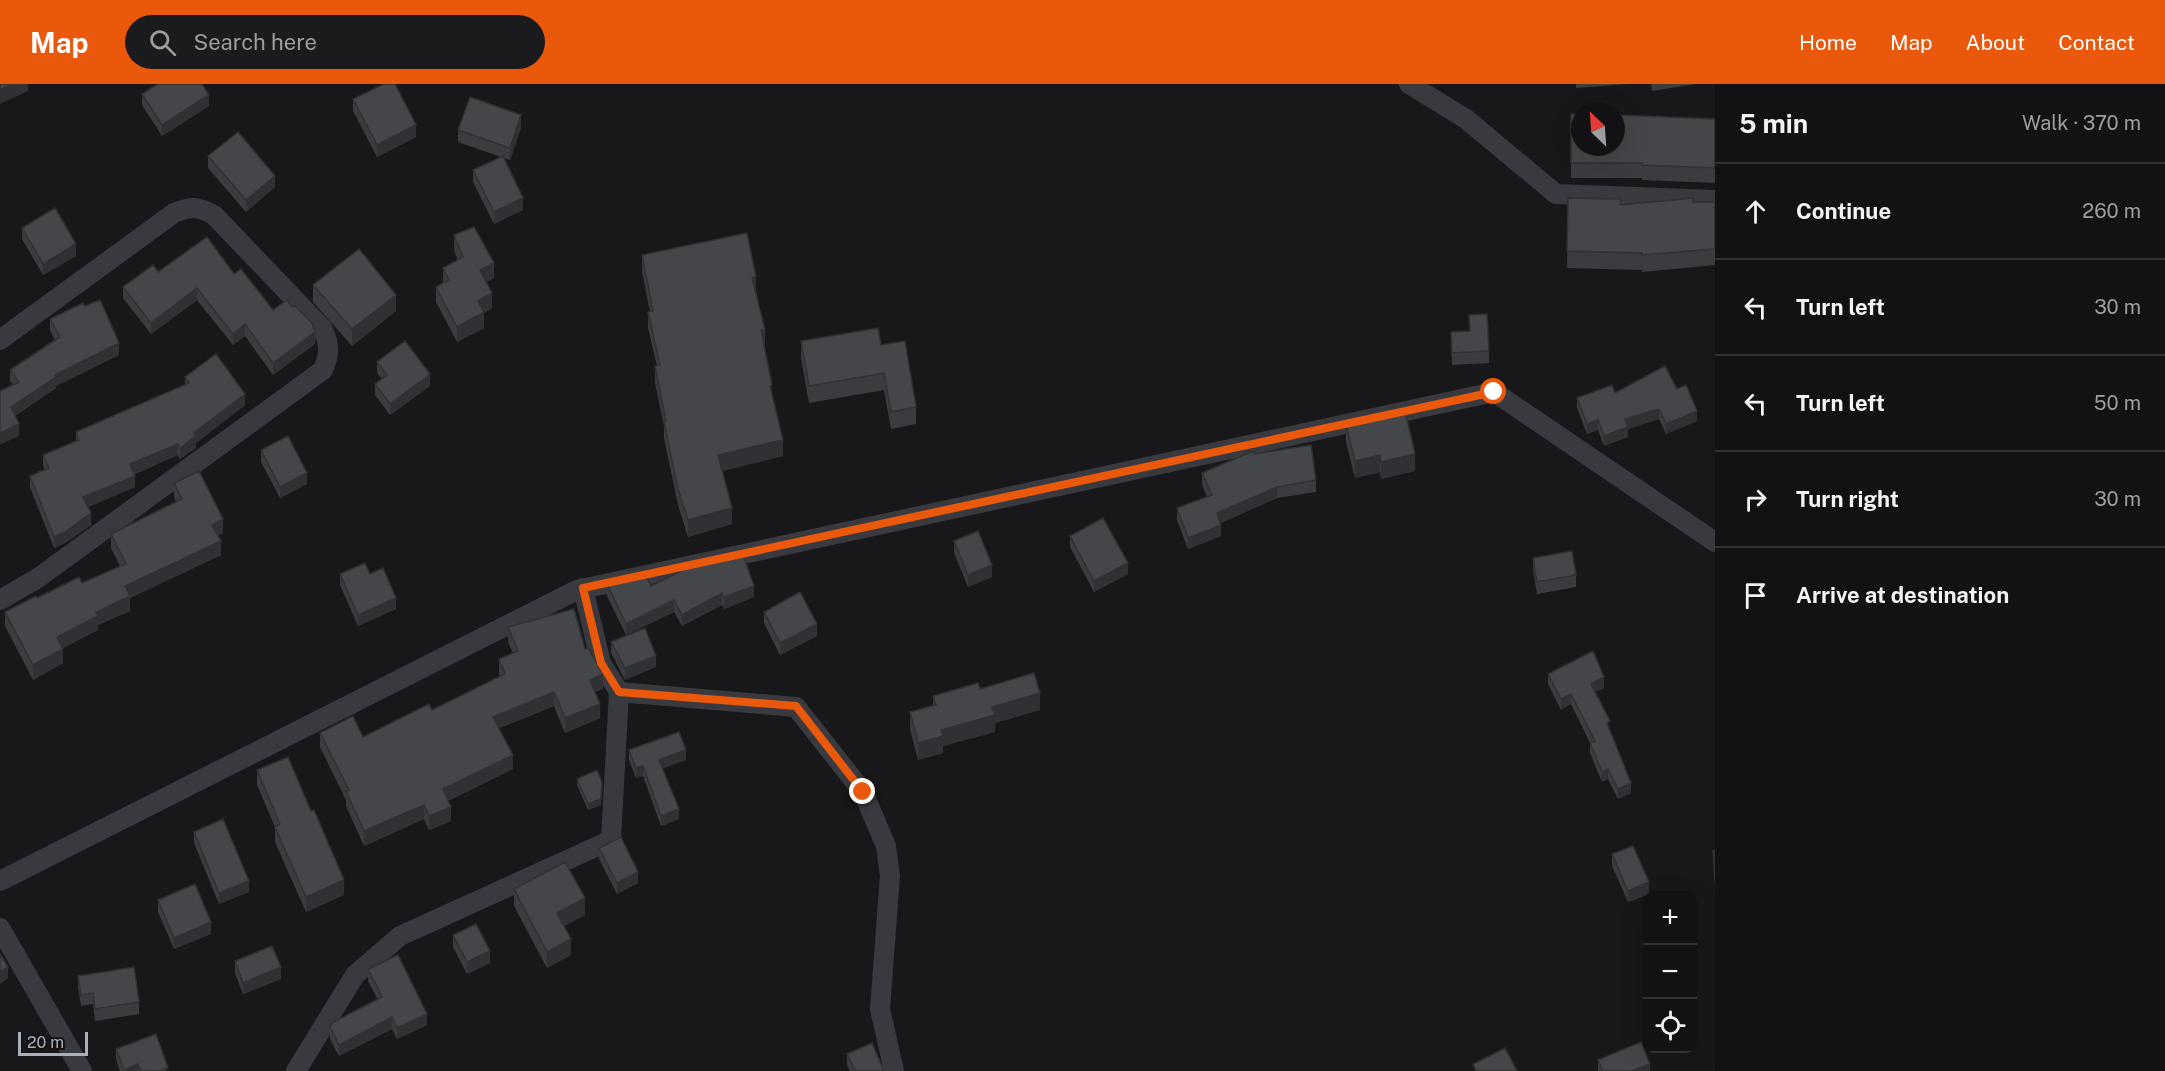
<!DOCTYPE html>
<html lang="en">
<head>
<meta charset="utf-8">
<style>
  :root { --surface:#121214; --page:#1b1b1d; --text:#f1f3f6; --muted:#9c9ea0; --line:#313234; --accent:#ea580c }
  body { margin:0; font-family:"Public Sans",sans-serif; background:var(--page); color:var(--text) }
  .controls { position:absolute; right:18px; bottom:18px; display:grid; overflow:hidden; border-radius:12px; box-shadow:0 6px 24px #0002 }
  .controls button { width:54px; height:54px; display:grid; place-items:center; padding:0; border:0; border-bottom:2px solid var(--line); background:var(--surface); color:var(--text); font:30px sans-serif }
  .compass { position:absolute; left:1571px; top:18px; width:54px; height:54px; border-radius:50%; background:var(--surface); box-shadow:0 6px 24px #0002; rotate:335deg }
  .scale { position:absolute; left:18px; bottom:15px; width:70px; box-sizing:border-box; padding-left:6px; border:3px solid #aab0ba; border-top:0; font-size:16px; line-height:21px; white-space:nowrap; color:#aab0ba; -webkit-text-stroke:4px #131315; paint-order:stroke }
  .stop { position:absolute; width:18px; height:18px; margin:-14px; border:4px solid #ea580c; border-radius:50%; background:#fff }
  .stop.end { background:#ea580c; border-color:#fff; box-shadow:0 2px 6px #0008 }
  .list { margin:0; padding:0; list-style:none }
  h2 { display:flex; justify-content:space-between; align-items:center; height:78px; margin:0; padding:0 24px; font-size:26px }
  h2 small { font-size:20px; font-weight:400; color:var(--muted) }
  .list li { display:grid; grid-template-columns:39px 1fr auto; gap:18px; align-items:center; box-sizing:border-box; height:96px; padding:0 24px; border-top:2px solid var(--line) }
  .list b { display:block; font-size:22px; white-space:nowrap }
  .list em { font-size:20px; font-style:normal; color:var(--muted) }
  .icon { flex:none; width:33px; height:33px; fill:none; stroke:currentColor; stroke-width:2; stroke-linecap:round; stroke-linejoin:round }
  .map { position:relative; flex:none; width:1715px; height:987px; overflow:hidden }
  header { display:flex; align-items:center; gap:36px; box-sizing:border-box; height:84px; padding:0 30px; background:var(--accent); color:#fff }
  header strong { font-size:28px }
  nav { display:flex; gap:33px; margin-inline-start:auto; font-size:21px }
  .search { width:420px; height:54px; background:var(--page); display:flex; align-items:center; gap:15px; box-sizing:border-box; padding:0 21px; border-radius:33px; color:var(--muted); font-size:22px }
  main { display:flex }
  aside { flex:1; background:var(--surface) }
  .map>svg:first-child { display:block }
</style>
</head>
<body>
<header>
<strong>Map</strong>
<div class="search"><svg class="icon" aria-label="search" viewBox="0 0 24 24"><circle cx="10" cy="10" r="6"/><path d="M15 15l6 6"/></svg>Search here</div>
<nav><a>Home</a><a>Map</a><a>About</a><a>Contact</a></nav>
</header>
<main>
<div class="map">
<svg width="1715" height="987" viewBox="0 0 1715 987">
  <rect width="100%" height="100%" fill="#18181a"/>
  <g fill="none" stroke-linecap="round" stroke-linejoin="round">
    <path stroke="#393a3f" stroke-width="20" d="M 1409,0 L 1466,35 L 1556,110 L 1715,116
      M 0,256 L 174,129 C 191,122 197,122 214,131 L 322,244 C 330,260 330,270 323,286 L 38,494 L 0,516
      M 583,504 L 601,579 L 619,608 L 796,623 L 863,708 L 886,762 L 890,792 L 880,925 L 894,987
      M 0,797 L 577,506 L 1494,308 L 1715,458
      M 0,844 L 82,987
      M 296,987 L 355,891 L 400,852 L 611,756 L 619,608"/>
  </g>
  <path fill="#3a3c40" d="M 1576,0 L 1628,0 L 1576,4 Z
    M 1651,0 L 1696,0 L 1652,7 Z
    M 142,10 L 209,22 L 162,52 L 142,21 Z
    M 353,15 L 416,53 L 377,73 L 353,27 Z
    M 1571,30 L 1715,35 L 1715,99 L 1642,96 L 1642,94 L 1571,94 Z
    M 521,43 L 510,76 L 504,74 L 523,126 L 494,140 L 473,98 L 473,86 L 501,73 L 458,58 L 458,46 Z
    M 208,72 L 275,103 L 246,128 L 208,84 Z
    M 1568,114 L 1620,121 L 1693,118 L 1715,118 L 1715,188 L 1715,181 L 1642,188 L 1642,186 L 1567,184 Z
    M 22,144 L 76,172 L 43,191 L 22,155 Z
    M 454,151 L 494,194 L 486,198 L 492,224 L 484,229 L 484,244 L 457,258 L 436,218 L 436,203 L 443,199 L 443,184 L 458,176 L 454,167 Z
    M 642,171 L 756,209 L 765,262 L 764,262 L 783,372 L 722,387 L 732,440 L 688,453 L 678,421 L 664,354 L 664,342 L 655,299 L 655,282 L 657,282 L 648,244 L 648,228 L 650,228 L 642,187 Z
    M 158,188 L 234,190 L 273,226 L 315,260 L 273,291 L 245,252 L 233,261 L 197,216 L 151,250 L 123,214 L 123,203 Z
    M 313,201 L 396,227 L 352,262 L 313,218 Z
    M 85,222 L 119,271 L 56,302 L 56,304 L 15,332 L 19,352 L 0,360 L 0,307 L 13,301 L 10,297 L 10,286 L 55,256 L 50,246 L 50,235 Z
    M 1469,231 L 1489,267 L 1489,279 L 1452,281 L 1451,248 L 1469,247 Z
    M 801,257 L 881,261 L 916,323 L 916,340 L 891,345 L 884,306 L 809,319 L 801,274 Z
    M 377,278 L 430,302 L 390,331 L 375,311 L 375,300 L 382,295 L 377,289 Z
    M 185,293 L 245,321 L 196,359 L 196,364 L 180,375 L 178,371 L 135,390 L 135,403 L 88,423 L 91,441 L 65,459 L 54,464 L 30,403 L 30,392 L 45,386 L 43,382 L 43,371 L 76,358 L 76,348 L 185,301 Z
    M 1677,305 L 1697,337 L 1666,350 L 1659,335 L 1628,345 L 1628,353 L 1604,362 L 1598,346 L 1587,350 L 1577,324 L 1577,314 L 1615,309 Z
    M 1346,341 L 1415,387 L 1381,395 L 1380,388 L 1355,394 L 1346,358 Z
    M 261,366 L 307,400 L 280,414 L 261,378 Z
    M 1255,370 L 1316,396 L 1316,408 L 1277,414 L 1221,439 L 1221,452 L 1188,465 L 1177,436 L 1177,424 L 1207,413 L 1202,400 L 1202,389 Z
    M 174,399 L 223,449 L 218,452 L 221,471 L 130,514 L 130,527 L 98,541 L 98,546 L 63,564 L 63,579 L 33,596 L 5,542 L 5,528 L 37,514 L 82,499 L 120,482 L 111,464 L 111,450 L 176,418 L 174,413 Z
    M 1070,452 L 1128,490 L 1094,508 L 1070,463 Z
    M 954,457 L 992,493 L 968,503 L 954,469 Z
    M 1533,474 L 1576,491 L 1576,503 L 1537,510 L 1533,485 Z
    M 340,490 L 370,490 L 396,525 L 358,542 L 340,501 Z
    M 607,500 L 651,502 L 754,513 L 724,525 L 722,521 L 682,542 L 674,528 L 626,551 L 607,512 Z
    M 764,528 L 817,552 L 780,571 L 764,539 Z
    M 508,543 L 585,565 L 603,605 L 595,608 L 600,634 L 565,649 L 554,622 L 499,644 L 513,685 L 448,717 L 451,737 L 429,746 L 424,735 L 364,762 L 346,722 L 346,716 L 320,663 L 320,649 L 363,653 L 432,626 L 500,592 L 499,590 L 499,575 L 513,569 L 508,558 Z
    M 611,558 L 656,583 L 625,596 L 611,569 Z
    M 1548,590 L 1604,604 L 1595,608 L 1610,645 L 1631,709 L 1618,715 L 1608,695 L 1602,698 L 1590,669 L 1590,659 L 1571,620 L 1561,626 L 1548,600 Z
    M 933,612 L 1040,626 L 995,639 L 995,648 L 943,662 L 943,669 L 918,676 L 910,645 L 910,628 L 933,622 Z
    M 629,666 L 686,676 L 663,684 L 679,735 L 661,742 L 643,692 L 636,694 L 629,676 Z
    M 257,686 L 344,811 L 306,828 L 275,758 L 275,743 L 257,701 Z
    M 577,695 L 601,721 L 588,726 L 577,701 Z
    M 194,748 L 249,808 L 219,820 L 194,759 Z
    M 599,764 L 638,799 L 617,810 L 599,775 Z
    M 1715,766 L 1715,802 L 1713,778 L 1713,767 Z
    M 1612,770 L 1649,810 L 1628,818 L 1612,782 Z
    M 514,805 L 585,831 L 564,842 L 571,871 L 547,884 L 514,822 Z
    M 158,816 L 211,850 L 174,865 L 158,828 Z
    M 453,851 L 490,879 L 467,890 L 453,863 Z
    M 235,877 L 281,895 L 243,910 L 235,889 Z
    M 368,885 L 427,941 L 397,955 L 392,945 L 339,972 L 330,955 L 330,943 L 378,916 L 368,897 Z
    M 78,892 L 139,918 L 139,930 L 95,937 L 93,920 L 81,922 L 78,904 Z
    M 116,965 L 168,987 L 120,987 L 116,976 Z
    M 847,970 L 884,987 L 850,987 L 847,981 Z
    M 1598,976 L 1650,987 L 1598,987 Z"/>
  <path fill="#303134" d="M 13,0 L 28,0 L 28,7 L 0,20 L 0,6 Z
    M 209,11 L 209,22 L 162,52 L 162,41 Z
    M 521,31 L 521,43 L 510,76 L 510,64 Z
    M 416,41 L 416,53 L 377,73 L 377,61 Z
    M 275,92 L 275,103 L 246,128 L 246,116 Z
    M 523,114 L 523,126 L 494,140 L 494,128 Z
    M 76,160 L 76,172 L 43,191 L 43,180 Z
    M 494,179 L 494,194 L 480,201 L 480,186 Z
    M 756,193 L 756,209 L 752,194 Z
    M 197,204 L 197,216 L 151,250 L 151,239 Z
    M 492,209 L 492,224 L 484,229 L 484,244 L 457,258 L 457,243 L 478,217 Z
    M 396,211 L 396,227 L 352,262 L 352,245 Z
    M 245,240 L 245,252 L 233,261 L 233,250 Z
    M 761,246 L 765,246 L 765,262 L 761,263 Z
    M 315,248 L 315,260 L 273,291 L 273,279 Z
    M 119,259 L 119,271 L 56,302 L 56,304 L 11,334 L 11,323 L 55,291 Z
    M 430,290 L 430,302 L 390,331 L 390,320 Z
    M 245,310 L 245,321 L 196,359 L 196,364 L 180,375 L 180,364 L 194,349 Z
    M 1659,325 L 1659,335 L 1628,345 L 1628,353 L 1604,362 L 1604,352 L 1625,335 Z
    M 1697,327 L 1697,337 L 1666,350 L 1666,340 Z
    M 1598,336 L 1598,346 L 1587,350 L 1587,340 Z
    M 19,340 L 19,352 L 0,360 L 0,349 Z
    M 783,356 L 783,372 L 718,388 L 718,371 Z
    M 178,360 L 178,371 L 130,391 L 130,380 Z
    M 1415,370 L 1415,387 L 1381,395 L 1381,378 Z
    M 1380,371 L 1380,388 L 1355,394 L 1355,377 Z
    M 307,389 L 307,400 L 280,414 L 280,403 Z
    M 135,392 L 135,403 L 83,425 L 83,413 Z
    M 1277,403 L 1277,414 L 1217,440 L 1217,429 Z
    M 732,424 L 732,440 L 688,453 L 688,436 Z
    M 91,429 L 91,441 L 65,459 L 54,464 L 54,453 Z
    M 223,435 L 223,449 L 212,455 L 212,441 Z
    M 1221,441 L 1221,452 L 1188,465 L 1188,454 Z
    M 221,457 L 221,471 L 130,514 L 130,527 L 98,541 L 98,546 L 57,567 L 57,553 L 125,502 Z
    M 1128,479 L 1128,490 L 1094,508 L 1094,497 Z
    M 992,481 L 992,493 L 968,503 L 968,491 Z
    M 754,502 L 754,513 L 724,525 L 724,513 Z
    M 722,509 L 722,521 L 682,542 L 682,531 Z
    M 396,514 L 396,525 L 358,542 L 358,531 Z
    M 674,516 L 674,528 L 626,551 L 626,540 Z
    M 817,540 L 817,552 L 780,571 L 780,559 Z
    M 63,565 L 63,579 L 33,596 L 33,581 Z
    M 656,572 L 656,583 L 625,596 L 625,584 Z
    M 603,590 L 603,605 L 590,610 L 590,596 Z
    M 1604,593 L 1604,604 L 1591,610 L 1591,600 Z
    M 554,608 L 554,622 L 493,647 L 493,633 Z
    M 1040,609 L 1040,626 L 995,639 L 995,648 L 943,662 L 943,669 L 918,676 L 918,659 L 941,646 L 992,623 Z
    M 1571,610 L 1571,620 L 1561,626 L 1561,615 Z
    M 600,620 L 600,634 L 565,649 L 565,634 Z
    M 686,666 L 686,676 L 659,686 L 659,676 Z
    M 513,671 L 513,685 L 443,719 L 443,705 Z
    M 643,682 L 643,692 L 636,694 L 636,684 Z
    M 1608,685 L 1608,695 L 1602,698 L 1602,688 Z
    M 1631,699 L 1631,709 L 1618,715 L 1618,705 Z
    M 602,703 L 601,721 L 588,726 L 588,720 Z
    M 424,721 L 424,735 L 364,762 L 364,747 Z
    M 451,723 L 451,737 L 429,746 L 429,732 Z
    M 679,725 L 679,735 L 661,742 L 661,732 Z
    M 638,788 L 638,799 L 617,810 L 617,799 Z
    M 344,796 L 344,811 L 306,828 L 306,813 Z
    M 249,797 L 249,808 L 219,820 L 219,809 Z
    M 1649,798 L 1649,810 L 1628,818 L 1628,807 Z
    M 585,814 L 585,831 L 557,846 L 557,829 Z
    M 211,838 L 211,850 L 174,865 L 174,854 Z
    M 571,855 L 571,871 L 547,884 L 547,868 Z
    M 490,867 L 490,879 L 467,890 L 467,878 Z
    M 8,883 L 8,894 L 0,900 L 0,888 Z
    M 281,883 L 281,895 L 243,910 L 243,899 Z
    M 427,930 L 427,941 L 397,955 L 397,944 Z
    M 392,933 L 392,945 L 339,972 L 339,961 Z
    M 138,980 L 138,987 L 124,987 L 124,986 Z
    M 1650,980 L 1650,987 L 1632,987 Z"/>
  <path fill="#44464a" stroke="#303134" stroke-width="1.5" d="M 0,0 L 13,0 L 0,6 Z
    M 158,0 L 202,0 L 209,11 L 162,41 L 142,10 Z
    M 384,0 L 395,0 L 416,41 L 377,61 L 353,15 Z
    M 470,13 L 521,31 L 510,64 L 458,46 Z
    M 1571,30 L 1580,30 L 1580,63 L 1616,63 L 1616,31 L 1715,35 L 1715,84 L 1642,81 L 1642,79 L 1571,79 Z
    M 238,48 L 275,92 L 246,116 L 208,72 Z
    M 503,72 L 523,114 L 494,128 L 473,86 Z
    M 1568,114 L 1621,115 L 1620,121 L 1693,114 L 1693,118 L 1715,118 L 1715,165 L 1642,171 L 1642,169 L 1567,167 Z
    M 55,124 L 76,160 L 43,180 L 22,144 Z
    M 474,143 L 494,179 L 480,186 L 492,209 L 478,217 L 484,228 L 457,243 L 436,203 L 449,196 L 443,184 L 463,173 L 454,151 Z
    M 747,149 L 756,193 L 752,194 L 765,246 L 761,246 L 772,301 L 770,302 L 783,356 L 718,371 L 732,424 L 688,436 L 678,405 L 664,338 L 666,337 L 655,282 L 660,281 L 648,228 L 653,227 L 642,171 Z
    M 207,153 L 234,190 L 241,185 L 273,226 L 287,216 L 292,223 L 294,221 L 312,239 L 315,248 L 273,279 L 245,240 L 233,250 L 197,204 L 151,239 L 123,203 L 153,181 L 158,188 Z
    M 359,165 L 396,211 L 352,245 L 313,201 Z
    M 100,216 L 119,259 L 55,291 L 56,293 L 11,323 L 19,340 L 0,349 L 0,307 L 19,298 L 10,286 L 60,253 L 50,235 L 83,219 L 85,222 Z
    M 1487,230 L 1489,267 L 1452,269 L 1451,248 L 1470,247 L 1469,231 Z
    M 878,244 L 881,261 L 905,257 L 916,323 L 891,328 L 884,289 L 809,302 L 801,257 Z
    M 405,257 L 430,290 L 390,320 L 375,300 L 387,291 L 377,278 Z
    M 216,270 L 245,310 L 194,349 L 196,352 L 180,364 L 178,360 L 130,380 L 135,392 L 83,413 L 91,429 L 65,448 L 54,453 L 30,392 L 49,384 L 43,371 L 79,356 L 76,348 L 189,299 L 185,293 Z
    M 1665,282 L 1677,305 L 1686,301 L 1697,327 L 1666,340 L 1659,325 L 1625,335 L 1628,343 L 1604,352 L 1598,336 L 1587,340 L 1577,314 L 1612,301 L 1615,309 Z
    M 1405,327 L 1415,370 L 1381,378 L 1380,371 L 1355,377 L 1346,341 Z
    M 288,352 L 307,389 L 280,403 L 261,366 Z
    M 1311,361 L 1316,396 L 1277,403 L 1217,429 L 1221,441 L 1188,454 L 1177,424 L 1212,411 L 1202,389 L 1253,367 L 1255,370 Z
    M 199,387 L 223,435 L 212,441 L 221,457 L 125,502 L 130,512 L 96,528 L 98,532 L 57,553 L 63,565 L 33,581 L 5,528 L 36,512 L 37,514 L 79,493 L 82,499 L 126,480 L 111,450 L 182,415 L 174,399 Z
    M 1103,434 L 1128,479 L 1094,497 L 1070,452 Z
    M 978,447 L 992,481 L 968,491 L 954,457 Z
    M 1572,467 L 1576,491 L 1537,498 L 1533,474 Z
    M 743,471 L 754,502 L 724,513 L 722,509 L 682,531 L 674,516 L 626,540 L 607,500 L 646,492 L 651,502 L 691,482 Z
    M 365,479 L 370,490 L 383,484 L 396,514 L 358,531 L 340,490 Z
    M 800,508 L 817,540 L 780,559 L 764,528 Z
    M 574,525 L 585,565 L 588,564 L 603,590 L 590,596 L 600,620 L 565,634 L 554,608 L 493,633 L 513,671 L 443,705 L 451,723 L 429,732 L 424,721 L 364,747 L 346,707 L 349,706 L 320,649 L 353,632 L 363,653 L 429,620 L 432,626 L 505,590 L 499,575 L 518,567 L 508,543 Z
    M 645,544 L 656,572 L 625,584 L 611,558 Z
    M 1593,567 L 1604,593 L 1591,600 L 1610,637 L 1607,639 L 1631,699 L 1618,705 L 1608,685 L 1602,688 L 1590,659 L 1595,657 L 1571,610 L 1561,615 L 1548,590 Z
    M 1034,589 L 1040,609 L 992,623 L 995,631 L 941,646 L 943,652 L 918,659 L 910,628 L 936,621 L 933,612 L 978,599 L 980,605 Z
    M 679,648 L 686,666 L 659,676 L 679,725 L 661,732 L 643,682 L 636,684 L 629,666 Z
    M 288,673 L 311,727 L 314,726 L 344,796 L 306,813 L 275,743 L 280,740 L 257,686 Z
    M 597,686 L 602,698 L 601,715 L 588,720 L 577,695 Z
    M 223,735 L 249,797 L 219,809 L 194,748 Z
    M 621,753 L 638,788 L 617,799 L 599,764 Z
    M 1633,762 L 1649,798 L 1628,807 L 1612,770 Z
    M 1715,766 L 1715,790 L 1713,767 Z
    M 565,778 L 585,814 L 557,829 L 571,855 L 547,868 L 514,805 Z
    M 195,800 L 211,838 L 174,854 L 158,816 Z
    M 476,840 L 490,867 L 467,878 L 453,851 Z
    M 272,862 L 281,883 L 243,899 L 235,877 Z
    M 0,870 L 8,883 L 0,888 Z
    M 398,871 L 427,930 L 397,944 L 392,933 L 339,961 L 330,943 L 332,939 L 382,913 L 368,885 Z
    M 134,883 L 139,918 L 95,925 L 93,909 L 81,911 L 78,892 Z
    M 156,950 L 168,984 L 159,987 L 141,987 L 138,980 L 124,986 L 116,965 Z
    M 1641,958 L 1650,980 L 1632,987 L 1603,987 L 1598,976 Z
    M 872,959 L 884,987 L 855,987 L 847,970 Z
    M 1505,964 L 1517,987 L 1476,987 L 1473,980 Z"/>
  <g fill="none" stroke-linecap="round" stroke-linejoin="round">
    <path stroke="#ea580c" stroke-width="8" d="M 863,708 L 796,622 L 619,608 L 601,579 L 583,504 L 1494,308"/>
  </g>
</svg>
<div class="controls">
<button>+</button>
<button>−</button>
<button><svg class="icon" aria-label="locate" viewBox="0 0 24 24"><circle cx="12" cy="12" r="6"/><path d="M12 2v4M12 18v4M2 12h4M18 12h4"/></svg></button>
</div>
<svg class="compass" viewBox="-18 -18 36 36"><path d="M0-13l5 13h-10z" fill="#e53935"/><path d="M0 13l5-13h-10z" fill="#9c9ea0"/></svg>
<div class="scale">20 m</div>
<div class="stop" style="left:1494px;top:308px"></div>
<div class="stop end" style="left:863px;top:708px"></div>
</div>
<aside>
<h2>5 min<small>Walk · 370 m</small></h2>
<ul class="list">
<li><svg class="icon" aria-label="ahead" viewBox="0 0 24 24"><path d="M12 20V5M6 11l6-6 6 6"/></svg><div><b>Continue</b></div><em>260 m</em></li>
<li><svg class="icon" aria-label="left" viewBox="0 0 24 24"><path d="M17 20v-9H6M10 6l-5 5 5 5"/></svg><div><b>Turn left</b></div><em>30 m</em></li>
<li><svg class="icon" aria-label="left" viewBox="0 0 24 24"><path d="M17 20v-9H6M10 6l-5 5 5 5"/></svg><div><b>Turn left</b></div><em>50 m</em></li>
<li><svg class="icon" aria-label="right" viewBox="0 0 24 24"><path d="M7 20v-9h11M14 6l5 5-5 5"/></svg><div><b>Turn right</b></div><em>30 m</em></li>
<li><svg class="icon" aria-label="arrive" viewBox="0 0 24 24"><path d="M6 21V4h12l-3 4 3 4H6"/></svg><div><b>Arrive at destination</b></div></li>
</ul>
</aside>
</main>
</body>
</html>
